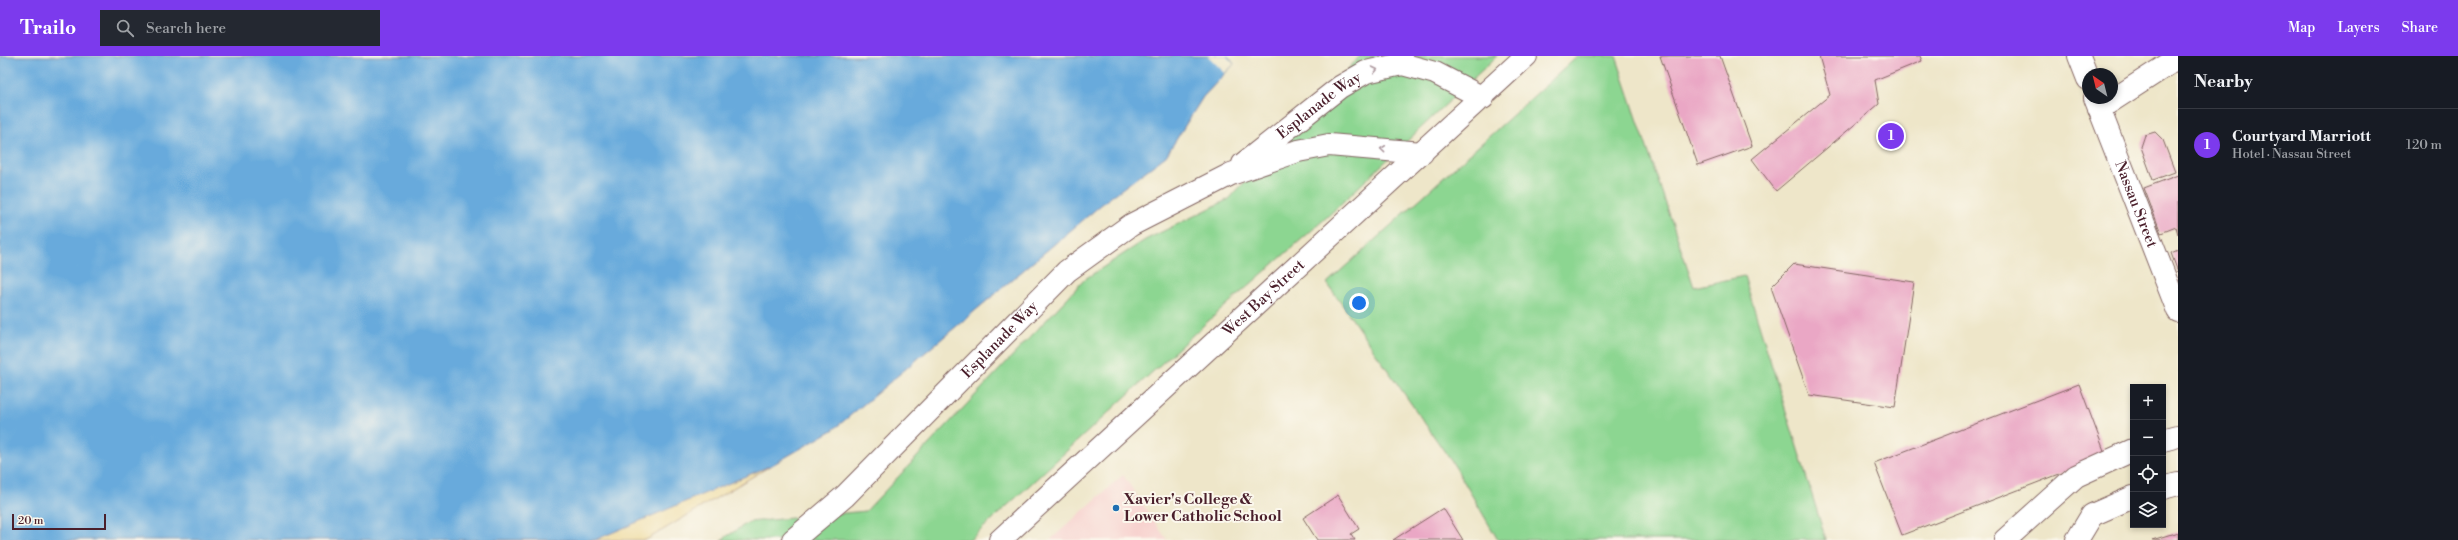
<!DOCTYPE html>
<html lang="en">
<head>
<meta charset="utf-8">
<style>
  :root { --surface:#171b24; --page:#242831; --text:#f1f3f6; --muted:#9ea1a6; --line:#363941; --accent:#7c3aed }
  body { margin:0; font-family:"Libre Bodoni",serif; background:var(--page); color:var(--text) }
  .controls { position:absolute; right:12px; bottom:12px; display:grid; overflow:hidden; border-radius:0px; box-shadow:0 2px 6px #0003 }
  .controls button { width:36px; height:36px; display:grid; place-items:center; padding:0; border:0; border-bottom:1px solid var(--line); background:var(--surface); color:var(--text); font:20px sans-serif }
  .compass { position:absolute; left:2082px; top:12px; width:36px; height:36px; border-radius:50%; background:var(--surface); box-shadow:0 2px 6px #0003; rotate:325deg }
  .scale { position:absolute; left:12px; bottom:10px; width:94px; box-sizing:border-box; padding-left:4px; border:2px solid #4a1f2b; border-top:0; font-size:11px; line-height:14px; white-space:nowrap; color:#4a1f2b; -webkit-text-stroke:3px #fbf7ec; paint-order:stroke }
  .you { position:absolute; left:1359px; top:247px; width:14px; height:14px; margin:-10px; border:3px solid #fff; border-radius:50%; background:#1a73e8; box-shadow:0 0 0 6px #1a73e833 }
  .badge { display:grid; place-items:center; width:26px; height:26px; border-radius:50%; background:var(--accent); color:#fff; font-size:13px; font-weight:700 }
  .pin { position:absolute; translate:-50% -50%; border:2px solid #fff; box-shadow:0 1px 4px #0006 }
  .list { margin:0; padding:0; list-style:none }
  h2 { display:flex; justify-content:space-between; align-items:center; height:52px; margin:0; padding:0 16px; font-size:17px }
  h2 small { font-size:13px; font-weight:400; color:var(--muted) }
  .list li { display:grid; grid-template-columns:26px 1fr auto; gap:12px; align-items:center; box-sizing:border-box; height:72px; padding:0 16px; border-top:1px solid var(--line) }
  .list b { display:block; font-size:15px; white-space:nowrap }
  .list p { margin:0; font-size:13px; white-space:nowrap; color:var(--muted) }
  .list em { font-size:13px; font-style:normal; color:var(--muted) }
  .icon { flex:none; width:22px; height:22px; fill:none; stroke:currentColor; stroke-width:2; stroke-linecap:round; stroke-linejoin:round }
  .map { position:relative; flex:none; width:2178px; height:484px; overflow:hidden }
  header { display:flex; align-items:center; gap:24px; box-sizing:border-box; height:56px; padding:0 20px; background:var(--accent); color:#fff }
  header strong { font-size:19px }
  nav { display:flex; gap:22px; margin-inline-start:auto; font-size:14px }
  .search { width:280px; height:36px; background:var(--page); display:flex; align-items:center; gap:10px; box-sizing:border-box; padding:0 14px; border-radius:0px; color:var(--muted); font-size:15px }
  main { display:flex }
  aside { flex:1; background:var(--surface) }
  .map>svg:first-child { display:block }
</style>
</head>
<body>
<header>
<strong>Trailo</strong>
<div class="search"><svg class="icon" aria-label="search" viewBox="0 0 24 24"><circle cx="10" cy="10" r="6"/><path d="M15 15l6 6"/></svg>Search here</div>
<nav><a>Map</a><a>Layers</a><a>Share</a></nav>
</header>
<main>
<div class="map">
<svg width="2178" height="484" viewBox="0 0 2178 484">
  <rect width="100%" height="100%" fill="#fbf7ec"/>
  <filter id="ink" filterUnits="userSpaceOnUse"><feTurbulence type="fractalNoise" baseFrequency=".025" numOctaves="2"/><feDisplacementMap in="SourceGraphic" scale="8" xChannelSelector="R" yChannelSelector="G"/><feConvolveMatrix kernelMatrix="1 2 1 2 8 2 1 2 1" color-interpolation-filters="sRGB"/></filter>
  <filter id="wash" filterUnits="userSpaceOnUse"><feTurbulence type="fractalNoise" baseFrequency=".012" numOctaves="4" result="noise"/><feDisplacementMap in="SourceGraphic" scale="16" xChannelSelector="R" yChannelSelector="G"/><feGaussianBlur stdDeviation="0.9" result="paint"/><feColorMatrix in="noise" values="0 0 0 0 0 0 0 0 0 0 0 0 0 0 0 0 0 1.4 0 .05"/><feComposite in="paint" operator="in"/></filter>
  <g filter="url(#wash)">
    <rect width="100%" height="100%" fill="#eee6c9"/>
    <path fill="#f7d0cd" d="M 1123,419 L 1167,484 L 1050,484 Z"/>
    <path fill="#8cd691" stroke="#6b7a5e" d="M 1360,0 L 1497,0 L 1327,161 L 1197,275 L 970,484 L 721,484 L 749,466 L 866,455 L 1085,223 L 1145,184 L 1229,143 Z
      M 1578,0 L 1616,0 L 1694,231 L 1744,220 L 1826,484 L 1498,484 L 1456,412 L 1327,227 Z"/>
    <path fill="#eeda9e" stroke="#9c7c64" d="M 772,409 L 646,484 L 473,484 L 548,452 Z"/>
    <path fill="#67aadc" stroke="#586484" d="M 0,0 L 1228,0 L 1234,8 L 1203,41 L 1166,100 L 1107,144 L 833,374 L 772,409 L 595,484 L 0,484 Z"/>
    <path fill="#eee6c9" d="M 1208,0 L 1226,0 L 1234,8 L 1225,17 Z"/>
    <g id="blocks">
      <path fill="#eaa7c5" d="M 1660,0 L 1720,0 L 1752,90 L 1698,109 Z
        M 1819,0 L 1920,0 L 1922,5 L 1875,24 L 1879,48 L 1776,135 L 1752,103 L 1830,39 Z
        M 2155,76 L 2163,84 L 2175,116 L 2153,124 L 2141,91 L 2145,79 Z
        M 2178,119 L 2178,178 L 2176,171 L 2161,177 L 2144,132 Z
        M 2178,194 L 2178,216 L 2171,197 Z
        M 1794,208 L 1914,226 L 1895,351 L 1809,339 L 1771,231 Z
        M 2079,328 L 2106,400 L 1902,479 L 1874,407 Z
        M 1338,439 L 1359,473 L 1351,478 L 1355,484 L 1317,484 L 1303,462 Z
        M 1443,452 L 1463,484 L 1393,484 Z
        M 2178,476 L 2178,484 L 2152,484 Z"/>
    </g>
  </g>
  <g filter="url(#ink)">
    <use href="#blocks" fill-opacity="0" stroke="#836562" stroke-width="1"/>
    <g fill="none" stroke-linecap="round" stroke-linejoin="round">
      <defs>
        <g id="minor">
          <path d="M 2099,53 L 2178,2"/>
          <path id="s1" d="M 1243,108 L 1340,31 L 1366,16 L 1402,8 L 1435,17 L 1483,42"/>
          <path d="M 2163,384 L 2178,380"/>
          <path d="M 2163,432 L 2178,428"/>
          <path id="s2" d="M 793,484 L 845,440 L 1067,215 L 1131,169 L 1231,118 L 1298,95 L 1329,89 L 1422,97"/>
          <path d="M 2005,484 L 2076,420 L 2133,394"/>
          <path d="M 2077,484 L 2092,459 L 2133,441"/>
        </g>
        <g id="major">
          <path d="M 2079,0 L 2088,23"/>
          <path id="s3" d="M 2095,42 L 2178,255"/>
        </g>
        <g id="highway">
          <path id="s4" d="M 1000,484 L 1526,0"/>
        </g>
      </defs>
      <use href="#minor" stroke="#836562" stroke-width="24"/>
      <use href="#major" stroke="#836562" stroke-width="24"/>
      <use href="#highway" stroke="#836562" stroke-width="24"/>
      <use href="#minor" stroke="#fff" stroke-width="22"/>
      <use href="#major" stroke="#fff" stroke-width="22"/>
      <use href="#highway" stroke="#fff" stroke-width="22"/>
    </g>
    <defs><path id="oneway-chevron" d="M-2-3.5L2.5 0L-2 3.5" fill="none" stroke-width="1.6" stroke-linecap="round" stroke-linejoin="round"/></defs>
    <g stroke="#ae9aa0">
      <use href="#oneway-chevron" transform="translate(1375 14) rotate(-13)"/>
      <use href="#oneway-chevron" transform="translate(1383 93) rotate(-174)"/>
    </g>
  </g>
  <circle fill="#1f6fb2" stroke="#fbf7ec" stroke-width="1.5" cx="1116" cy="452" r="4"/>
  <g text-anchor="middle" stroke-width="4" stroke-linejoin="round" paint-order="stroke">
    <g font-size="15" fill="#4a1f2b" stroke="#fbf7ec">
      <text dy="5" stroke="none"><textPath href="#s1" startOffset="96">Esplanade Way</textPath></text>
      <text dy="5" stroke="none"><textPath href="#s3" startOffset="114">Nassau Street</textPath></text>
      <text dy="5" stroke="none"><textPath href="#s4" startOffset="358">West Bay Street</textPath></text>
      <text dy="5" stroke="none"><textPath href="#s2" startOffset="288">Esplanade Way</textPath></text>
    </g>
    <g font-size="15" font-weight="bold" fill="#4a1f2b" stroke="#fbf7ec" text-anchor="start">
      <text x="1124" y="448">Xavier's College &amp;<tspan x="1124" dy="17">Lower Catholic School</tspan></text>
    </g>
  </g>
</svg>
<div class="controls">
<button>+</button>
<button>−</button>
<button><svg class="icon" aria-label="locate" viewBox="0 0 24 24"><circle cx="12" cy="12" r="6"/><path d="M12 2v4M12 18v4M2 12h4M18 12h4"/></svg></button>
<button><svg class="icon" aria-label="layers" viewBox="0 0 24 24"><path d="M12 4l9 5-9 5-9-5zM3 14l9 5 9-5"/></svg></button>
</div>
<svg class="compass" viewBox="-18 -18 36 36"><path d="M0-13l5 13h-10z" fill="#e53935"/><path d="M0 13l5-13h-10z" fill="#9ea1a6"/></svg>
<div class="scale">20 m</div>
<div class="you"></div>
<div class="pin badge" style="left:1891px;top:80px">1</div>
</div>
<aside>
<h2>Nearby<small></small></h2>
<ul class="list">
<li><span class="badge">1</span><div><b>Courtyard Marriott</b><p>Hotel · Nassau Street</p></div><em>120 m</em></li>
</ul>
</aside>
</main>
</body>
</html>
